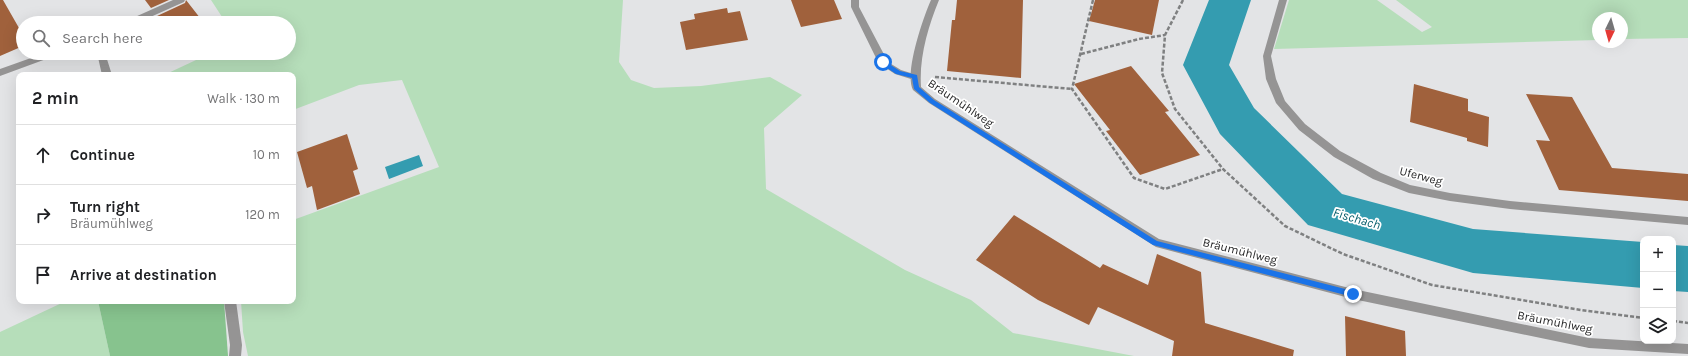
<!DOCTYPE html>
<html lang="en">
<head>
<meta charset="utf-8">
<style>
  :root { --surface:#fff; --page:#f6f6f6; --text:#202124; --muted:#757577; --line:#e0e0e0 }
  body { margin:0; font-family:Karla,sans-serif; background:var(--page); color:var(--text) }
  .controls { position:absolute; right:12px; bottom:12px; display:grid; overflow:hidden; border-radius:8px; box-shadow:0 4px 16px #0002 }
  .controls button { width:36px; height:36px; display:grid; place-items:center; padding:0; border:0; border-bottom:1px solid var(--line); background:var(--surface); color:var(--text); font:20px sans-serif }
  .compass { position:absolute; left:1592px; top:12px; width:36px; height:36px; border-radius:50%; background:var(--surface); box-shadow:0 4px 16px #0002; rotate:185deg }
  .stop { position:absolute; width:12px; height:12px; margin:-9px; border:3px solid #1a73e8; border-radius:50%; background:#fff }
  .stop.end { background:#1a73e8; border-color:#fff; box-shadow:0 1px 4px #0008 }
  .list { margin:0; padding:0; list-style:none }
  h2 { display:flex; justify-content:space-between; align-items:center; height:52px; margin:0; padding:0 16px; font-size:17px }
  h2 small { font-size:13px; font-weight:400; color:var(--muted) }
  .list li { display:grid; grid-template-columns:26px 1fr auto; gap:12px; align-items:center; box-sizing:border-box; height:60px; padding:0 16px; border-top:1px solid var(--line) }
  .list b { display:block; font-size:15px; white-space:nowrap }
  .list p { margin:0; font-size:13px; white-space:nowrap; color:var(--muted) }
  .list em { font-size:13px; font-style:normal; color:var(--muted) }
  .icon { flex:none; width:22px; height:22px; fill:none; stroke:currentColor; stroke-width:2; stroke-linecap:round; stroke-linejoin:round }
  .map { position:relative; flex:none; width:1688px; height:356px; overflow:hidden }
  .search { position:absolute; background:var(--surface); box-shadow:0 4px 16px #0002; left:16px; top:16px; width:280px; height:44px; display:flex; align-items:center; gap:10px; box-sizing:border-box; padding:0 14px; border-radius:22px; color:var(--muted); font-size:15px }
  .panel { position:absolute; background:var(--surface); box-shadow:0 4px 16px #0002; left:16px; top:72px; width:280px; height:232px; border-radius:8px }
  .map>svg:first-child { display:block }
</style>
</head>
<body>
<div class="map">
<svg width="1688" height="356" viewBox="0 0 1688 356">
  <rect width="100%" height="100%" fill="#e3e4e6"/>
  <path fill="#b6deba" d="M 211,0 L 623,0 L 619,62 L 631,80 L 654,88 L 701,86 L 770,77 L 802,95 L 764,128 L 766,189 L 905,270 L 971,300 L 1013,333 L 1134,356 L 248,356 L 243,332 L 241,301 L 293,301 L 293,220 L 439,167 L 402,80 L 359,85 L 293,110 L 293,75 L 164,75 L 211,53 L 289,53 L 289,23 L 226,23 Z
    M 1289,0 L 1377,0 L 1422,32 L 1432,27 L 1396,0 L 1688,0 L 1688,38 L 1622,39 L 1622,18 L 1598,18 L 1598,40 L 1274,49 Z
    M 66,301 L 98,301 L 110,356 L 0,356 L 0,332 Z"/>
  <path fill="#87c38e" d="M 98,301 L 224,301 L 228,356 L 110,356 Z"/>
  <path fill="#349cb0" d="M 419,155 L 423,166 L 389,179 L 385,167 Z"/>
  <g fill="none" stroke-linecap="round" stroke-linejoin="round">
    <path fill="#349cb0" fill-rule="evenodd" d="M 1209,0 L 1251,0 L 1229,65 L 1254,108 L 1342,194 L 1473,229 L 1643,242 L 1643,288 L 1473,273 L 1308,225 L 1220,134 L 1183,65 Z
      M 1673,245 L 1688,246 L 1688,292 L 1673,291 Z"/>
  </g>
  <path fill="#a0613c" d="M 0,0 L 3,0 L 23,35 L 23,46 L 0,56 Z
    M 145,0 L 169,0 L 151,8 Z
    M 186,0 L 204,23 L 163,23 L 157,16 L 185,3 Z
    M 791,0 L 834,0 L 842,19 L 801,27 Z
    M 957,0 L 1023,0 L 1021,78 L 947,71 L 952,20 L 955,20 Z
    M 1095,0 L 1159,0 L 1152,35 L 1089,21 Z
    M 727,8 L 728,13 L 740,11 L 748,40 L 686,50 L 680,22 L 695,19 L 694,14 Z
    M 1131,66 L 1169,111 L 1165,112 L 1200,155 L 1140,175 L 1106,131 L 1110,130 L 1074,84 Z
    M 1414,84 L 1468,99 L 1468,111 L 1489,117 L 1488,147 L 1467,141 L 1467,138 L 1410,122 Z
    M 1526,94 L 1572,97 L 1612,168 L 1688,174 L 1688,201 L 1559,190 L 1536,140 L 1550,141 Z
    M 347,134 L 358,169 L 353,171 L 360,194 L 317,210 L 312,186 L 307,188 L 297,152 Z
    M 1014,215 L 1100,268 L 1103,264 L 1148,285 L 1157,254 L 1201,272 L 1205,323 L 1294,350 L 1293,356 L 1172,356 L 1174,341 L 1098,307 L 1089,325 L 1038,300 L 976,260 Z
    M 1345,316 L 1405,331 L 1406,356 L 1346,356 Z"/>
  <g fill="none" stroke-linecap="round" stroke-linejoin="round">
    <path stroke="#7f8081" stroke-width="2.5" stroke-dasharray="4 2" stroke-linecap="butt" d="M 1093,0 L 1072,89 L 1134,178 L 1165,189 L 1223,169
      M 1183,0 L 1165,35 L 1162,73 L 1175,109 L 1223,169 L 1285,226 L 1343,254 L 1432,285 L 1581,310 L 1643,318
      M 1081,54 L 1139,39 L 1165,35
      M 935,77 L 1072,89
      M 1673,321 L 1688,323"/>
    <path fill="#959494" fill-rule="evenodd" d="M 883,59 L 901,70 L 917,75 L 919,77 L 914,80 L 895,74 L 880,64 L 878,62 Z"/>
    <path fill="#959494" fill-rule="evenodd" d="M 173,0 L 185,0 L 184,2 L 137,23 L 125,23 L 126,21 Z
      M 851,0 L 859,0 L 859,7 L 888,62 L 886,64 L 883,65 L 878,62 L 851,7 Z
      M 931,0 L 939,0 C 928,27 919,57 921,87 L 935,99 L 1159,239 L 1353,289 L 1589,338 L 1688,344 L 1688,354 L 1589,348 L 1353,299 L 1156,247 L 929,103 L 913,90 C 904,73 923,18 931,0 Z
      M 1279,0 L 1287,0 L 1271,56 L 1276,79 L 1285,101 L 1305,124 L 1340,151 L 1381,173 L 1410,185 L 1450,193 L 1510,201 L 1688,217 L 1688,225 L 1510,209 L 1450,201 L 1409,193 L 1373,179 L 1334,157 L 1299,130 L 1276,103 L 1266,79 L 1263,56 Z
      M 45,53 L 58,53 L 57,55 L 0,76 L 0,69 Z
      M 97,53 L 105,53 L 112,75 L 102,75 Z
      M 224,301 L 236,301 L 242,345 L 241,356 L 229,356 L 230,345 Z"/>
  </g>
  <path fill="#1a73e8" d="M 883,60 L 900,71 L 917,75 L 919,87 L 934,100 L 1157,241 L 1353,291 L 1357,294 L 1356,296 L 1353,297 L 1153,245 L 930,103 L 914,89 L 912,78 L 896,74 L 881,64 L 880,62 Z"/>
  <g text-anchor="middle" stroke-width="3.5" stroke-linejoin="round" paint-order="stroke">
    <g font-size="12" fill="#262627" stroke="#fff">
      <text transform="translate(961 103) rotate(34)" y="4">Bräumühlweg</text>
      <text transform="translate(1421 176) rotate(15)" y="4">Uferweg</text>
      <text transform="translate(1240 251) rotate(14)" y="4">Bräumühlweg</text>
      <text transform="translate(1555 322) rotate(11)" y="4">Bräumühlweg</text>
    </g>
    <g font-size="13" font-style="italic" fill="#0a606e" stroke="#fff">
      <text transform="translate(1357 218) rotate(16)" y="5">Fischach</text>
    </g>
  </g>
</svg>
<div class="controls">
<button>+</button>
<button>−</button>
<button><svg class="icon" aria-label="layers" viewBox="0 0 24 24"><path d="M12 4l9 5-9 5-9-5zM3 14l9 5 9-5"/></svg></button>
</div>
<svg class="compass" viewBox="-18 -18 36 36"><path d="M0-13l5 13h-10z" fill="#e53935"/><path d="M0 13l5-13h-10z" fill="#757577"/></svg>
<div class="stop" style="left:883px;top:62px"></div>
<div class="stop end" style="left:1353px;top:294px"></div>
<div class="search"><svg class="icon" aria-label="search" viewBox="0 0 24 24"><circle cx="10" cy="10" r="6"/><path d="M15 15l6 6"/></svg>Search here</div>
<section class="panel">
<h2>2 min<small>Walk · 130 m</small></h2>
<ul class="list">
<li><svg class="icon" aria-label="ahead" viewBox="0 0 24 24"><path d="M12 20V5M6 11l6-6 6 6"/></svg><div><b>Continue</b></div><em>10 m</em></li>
<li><svg class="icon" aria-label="right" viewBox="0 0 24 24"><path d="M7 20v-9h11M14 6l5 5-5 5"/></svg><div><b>Turn right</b><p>Bräumühlweg</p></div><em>120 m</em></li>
<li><svg class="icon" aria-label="arrive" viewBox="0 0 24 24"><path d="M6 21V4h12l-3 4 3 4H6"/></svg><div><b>Arrive at destination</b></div></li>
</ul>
</section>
</div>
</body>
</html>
